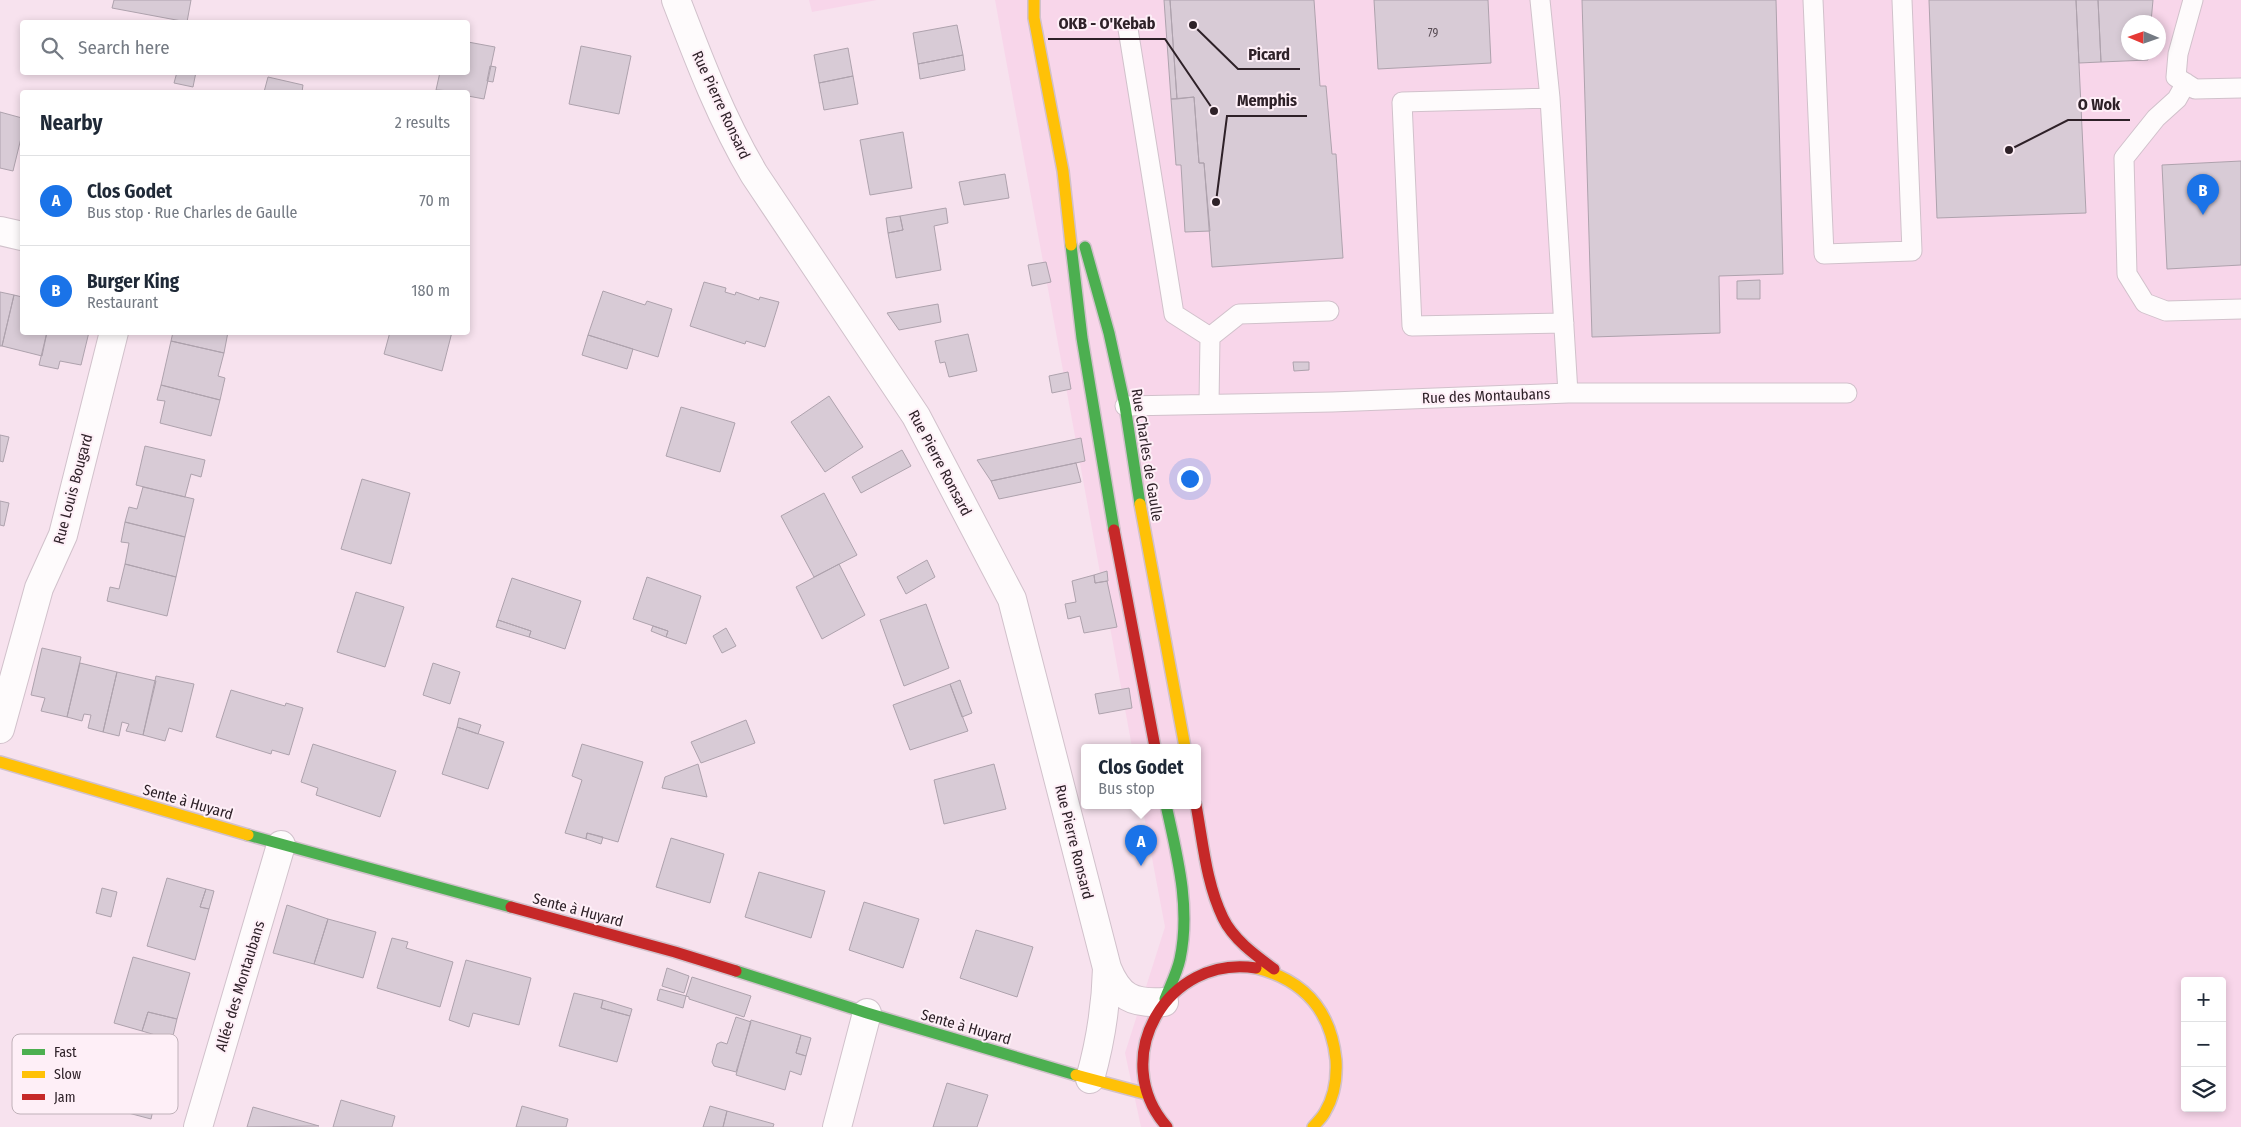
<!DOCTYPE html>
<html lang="en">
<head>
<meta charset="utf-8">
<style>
  :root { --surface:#fff; --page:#f2f2f3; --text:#1f2937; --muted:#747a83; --line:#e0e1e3; --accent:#1a73e8 }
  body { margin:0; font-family:"Fira Sans Condensed",sans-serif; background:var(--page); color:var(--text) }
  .controls { position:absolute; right:15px; bottom:15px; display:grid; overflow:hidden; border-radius:5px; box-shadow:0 2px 8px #0003 }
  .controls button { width:45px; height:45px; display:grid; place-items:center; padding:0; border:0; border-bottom:1px solid var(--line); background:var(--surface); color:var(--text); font:25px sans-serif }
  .compass { position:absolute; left:2121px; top:15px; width:45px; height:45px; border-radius:50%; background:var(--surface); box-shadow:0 2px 8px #0003; rotate:272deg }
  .you { position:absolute; left:1189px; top:478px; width:18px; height:18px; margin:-12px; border:4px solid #fff; border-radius:50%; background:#1a73e8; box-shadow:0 0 0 8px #1a73e833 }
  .badge { display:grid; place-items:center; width:32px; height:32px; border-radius:50%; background:var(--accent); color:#fff; font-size:16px; font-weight:700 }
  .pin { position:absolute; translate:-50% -41px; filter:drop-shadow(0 1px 2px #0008) }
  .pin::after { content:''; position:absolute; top:26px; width:18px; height:15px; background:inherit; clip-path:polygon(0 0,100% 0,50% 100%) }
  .popup { position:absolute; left:1081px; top:744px; width:120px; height:65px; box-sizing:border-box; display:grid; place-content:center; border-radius:5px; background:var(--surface); filter:drop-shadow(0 1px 4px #0005); font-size:16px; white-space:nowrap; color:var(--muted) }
  .popup b { font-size:19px; color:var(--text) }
  .popup::after { content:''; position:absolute; left:50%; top:100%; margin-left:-10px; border:10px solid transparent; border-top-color:var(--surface) }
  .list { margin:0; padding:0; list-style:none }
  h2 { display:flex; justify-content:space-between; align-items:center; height:65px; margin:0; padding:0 20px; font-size:21px }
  h2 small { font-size:16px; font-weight:400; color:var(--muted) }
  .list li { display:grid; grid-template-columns:32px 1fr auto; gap:15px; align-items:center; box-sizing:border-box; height:90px; padding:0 20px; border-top:1px solid var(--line) }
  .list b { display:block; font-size:19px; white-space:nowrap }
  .list p { margin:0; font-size:16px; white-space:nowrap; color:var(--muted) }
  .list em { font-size:16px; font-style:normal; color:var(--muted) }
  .icon { flex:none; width:28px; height:28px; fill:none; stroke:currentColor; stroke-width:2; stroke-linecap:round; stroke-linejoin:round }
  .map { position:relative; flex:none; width:2241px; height:1127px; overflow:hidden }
  .search { position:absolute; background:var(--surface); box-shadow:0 2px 8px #0003; left:20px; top:20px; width:450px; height:55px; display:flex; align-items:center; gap:12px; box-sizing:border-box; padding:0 18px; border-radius:5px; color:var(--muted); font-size:19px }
  .panel { position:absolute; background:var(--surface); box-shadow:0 2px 8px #0003; left:20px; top:90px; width:450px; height:245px; border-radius:5px }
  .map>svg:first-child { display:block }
</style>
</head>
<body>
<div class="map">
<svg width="2241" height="1127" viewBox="0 0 2241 1127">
  <rect width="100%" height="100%" fill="#f7e2ee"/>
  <path fill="#f8d6ea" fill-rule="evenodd" d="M 809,0 L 877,0 L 812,12 Z
    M 995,0 L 2241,0 L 2241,1127 L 1141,1127 L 1125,1053 L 1165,927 L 1142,805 L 1197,805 L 1197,747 L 1132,747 ZM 2128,22 L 2158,22 L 2158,52 L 2128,52 ZM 2185,981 L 2222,981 L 2222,1108 L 2185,1108 Z"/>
  <path fill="#d8cbd6" stroke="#aea2ad" d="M 114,0 L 191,0 L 187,22 L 112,8 Z
    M 1164,0 L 1170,0 L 1177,99 L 1171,99 Z
    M 1170,0 L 1314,0 L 1320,86 L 1326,86 L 1332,154 L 1336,154 L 1343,258 L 1212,267 L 1204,163 L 1199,163 L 1194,97 L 1177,99 Z
    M 1374,0 L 1488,0 L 1491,63 L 1378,69 Z
    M 1582,0 L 1776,0 L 1783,274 L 1719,276 L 1720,333 L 1592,337 Z
    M 1929,0 L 2076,0 L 2086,213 L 1937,218 Z
    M 2076,0 L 2098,0 L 2101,62 L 2079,63 Z
    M 2098,0 L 2153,0 L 2151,22 L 2128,22 L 2128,52 L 2148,52 L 2148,60 L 2101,62 Z
    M 957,25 L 963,55 L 918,64 L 913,33 Z
    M 468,42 L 495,47 L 484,99 L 468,96 L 468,92 L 436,90 L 440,72 L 468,72 Z
    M 581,46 L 631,56 L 619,114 L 569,104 Z
    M 848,48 L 853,76 L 819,83 L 814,55 Z
    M 963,55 L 965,70 L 920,79 L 918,64 Z
    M 490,66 L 496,67 L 493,82 L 487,81 Z
    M 177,72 L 196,72 L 193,87 L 174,83 Z
    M 853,76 L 858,104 L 824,110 L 819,83 Z
    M 268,77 L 303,85 L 302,92 L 264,92 Z
    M 1194,97 L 1199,163 L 1204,163 L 1210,231 L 1185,232 L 1181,165 L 1176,165 L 1171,99 Z
    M 0,112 L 22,118 L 22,134 L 13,171 L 0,168 Z
    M 903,132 L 912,188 L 870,195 L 860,140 Z
    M 2241,161 L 2241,265 L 2167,269 L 2162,165 Z
    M 1005,174 L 1009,198 L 964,205 L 959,182 Z
    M 946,208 L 948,223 L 934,226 L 941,270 L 896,278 L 888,233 L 903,230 L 900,216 Z
    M 900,216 L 903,230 L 888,233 L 886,218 Z
    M 1046,262 L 1051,282 L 1032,286 L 1028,265 Z
    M 1760,280 L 1760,299 L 1737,299 L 1737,281 Z
    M 704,282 L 726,288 L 725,292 L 735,295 L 736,292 L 759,300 L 760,297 L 779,302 L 765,347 L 746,341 L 745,344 L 690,326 Z
    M 603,291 L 645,305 L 647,301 L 672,309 L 658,357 L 588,335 Z
    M 0,292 L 14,295 L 2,346 L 0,346 Z
    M 14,295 L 22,297 L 22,332 L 47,332 L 42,356 L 2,346 Z
    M 938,304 L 941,322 L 899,330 L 887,313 Z
    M 47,332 L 89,332 L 81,365 L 60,361 L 58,369 L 39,365 Z
    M 173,332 L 228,332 L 224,353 L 171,341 Z
    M 390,332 L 452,332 L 442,371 L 384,354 Z
    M 968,334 L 977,371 L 949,377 L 945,362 L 940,363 L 935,341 Z
    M 588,335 L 633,349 L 627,369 L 582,355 Z
    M 171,341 L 224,353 L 218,376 L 225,378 L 220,400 L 161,385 Z
    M 1293,362 L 1309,362 L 1309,370 L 1294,371 Z
    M 1068,372 L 1071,389 L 1052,393 L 1049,376 Z
    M 161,385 L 220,400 L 211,436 L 160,423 L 165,401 L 157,400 Z
    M 829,396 L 863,447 L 825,472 L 791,422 Z
    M 681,407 L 735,423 L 720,472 L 666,456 Z
    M 0,435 L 9,437 L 3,462 L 0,461 Z
    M 1081,438 L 1085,461 L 991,481 L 977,460 Z
    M 145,446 L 205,460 L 201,477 L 191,474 L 185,497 L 136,485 Z
    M 902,450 L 911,466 L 861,493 L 852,477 Z
    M 1076,463 L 1081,482 L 999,499 L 991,481 Z
    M 362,479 L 410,493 L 391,564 L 341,549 Z
    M 143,487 L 194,499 L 185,537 L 125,522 L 129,507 L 137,509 Z
    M 824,493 L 857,555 L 814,577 L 781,516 Z
    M 0,501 L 9,503 L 4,526 L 0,525 Z
    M 125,522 L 185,537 L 176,577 L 125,564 L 129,543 L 121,542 Z
    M 927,560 L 935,577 L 906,594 L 897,577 Z
    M 125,564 L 176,577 L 167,616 L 107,601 L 110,587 L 119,589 Z
    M 839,564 L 865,615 L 822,639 L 796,587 Z
    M 1107,571 L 1108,581 L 1095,583 L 1094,575 Z
    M 1094,575 L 1095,583 L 1107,581 L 1117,627 L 1084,633 L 1080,616 L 1068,619 L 1065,604 L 1076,602 L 1072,581 Z
    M 647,577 L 701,596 L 686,644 L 666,637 L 668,631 L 633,619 Z
    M 512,578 L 581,601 L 565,649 L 529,637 L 531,631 L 498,620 Z
    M 356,592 L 404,607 L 385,667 L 337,652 Z
    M 926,604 L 949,668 L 904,686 L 880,620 Z
    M 498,620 L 531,631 L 529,637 L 496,627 Z
    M 653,626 L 668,631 L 666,637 L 651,631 Z
    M 726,628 L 736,646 L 722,653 L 713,636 Z
    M 42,648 L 81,657 L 67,717 L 41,711 L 45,698 L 31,695 Z
    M 80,663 L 117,672 L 103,732 L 88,728 L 91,715 L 84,714 L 82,721 L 67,717 Z
    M 433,663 L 460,672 L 450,704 L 423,695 Z
    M 117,672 L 156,681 L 143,735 L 126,731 L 129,724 L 122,722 L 119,736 L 103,732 Z
    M 156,676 L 194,684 L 182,732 L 169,728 L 165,741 L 143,735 Z
    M 960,680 L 972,713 L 962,717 L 950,684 Z
    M 950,684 L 968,731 L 910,750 L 893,705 Z
    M 1129,688 L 1132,708 L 1099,714 L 1095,694 Z
    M 231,690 L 285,706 L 286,703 L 303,708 L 289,755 L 272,750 L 271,754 L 216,737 Z
    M 459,718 L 481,725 L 478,734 L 457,727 Z
    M 746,720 L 755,743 L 701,763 L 691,742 Z
    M 457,727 L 504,742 L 488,789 L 442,774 Z
    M 313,744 L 396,771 L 380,817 L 316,795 L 318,788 L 301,782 Z
    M 582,744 L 643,762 L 618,842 L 587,833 L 586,839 L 565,833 L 582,780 L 572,776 Z
    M 698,764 L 707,797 L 662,788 L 665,777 Z
    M 994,764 L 1006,809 L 944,824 L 934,780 Z
    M 587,833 L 603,837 L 601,844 L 586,839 Z
    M 671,838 L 724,854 L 710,903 L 656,887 Z
    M 759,872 L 825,891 L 811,938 L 745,917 Z
    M 167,878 L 206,889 L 200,907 L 209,909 L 195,960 L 147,946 Z
    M 102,888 L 117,892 L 111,917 L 96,913 Z
    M 206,889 L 214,891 L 209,909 L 200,907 Z
    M 864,902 L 919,919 L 903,968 L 849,950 Z
    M 287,905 L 328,919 L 314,964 L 273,953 Z
    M 328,919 L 376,932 L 363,978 L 314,964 Z
    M 976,930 L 1033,947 L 1017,997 L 960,978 Z
    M 392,938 L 408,942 L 406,948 L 453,962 L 440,1007 L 377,988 Z
    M 133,957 L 190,973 L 177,1019 L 148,1012 L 142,1031 L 114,1023 Z
    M 466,960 L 531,978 L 519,1025 L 473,1013 L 469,1027 L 449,1020 Z
    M 667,968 L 689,976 L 684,993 L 662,986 Z
    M 692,977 L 751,996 L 744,1017 L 689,999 L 689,997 L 686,996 Z
    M 660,989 L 686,996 L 683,1008 L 657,1000 Z
    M 574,993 L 603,1000 L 601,1008 L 630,1016 L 617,1062 L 559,1046 Z
    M 603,1000 L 632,1009 L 630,1016 L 601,1008 Z
    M 148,1012 L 177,1019 L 172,1040 L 142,1031 Z
    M 736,1017 L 751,1022 L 736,1072 L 714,1066 L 712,1062 L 717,1044 L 721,1042 L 727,1044 Z
    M 751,1020 L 801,1035 L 796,1053 L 806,1056 L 801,1075 L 790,1071 L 785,1090 L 736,1075 Z
    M 801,1035 L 811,1038 L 806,1056 L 796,1053 Z
    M 103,1064 L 129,1071 L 117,1110 L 92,1104 Z
    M 129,1071 L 155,1078 L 149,1100 L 155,1101 L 151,1119 L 117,1110 Z
    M 947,1083 L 988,1095 L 977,1127 L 933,1127 Z
    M 153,1085 L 159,1087 L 155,1101 L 149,1100 Z
    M 341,1100 L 395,1116 L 392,1127 L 333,1127 Z
    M 522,1106 L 568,1119 L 566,1127 L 516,1127 Z
    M 710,1106 L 727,1111 L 723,1127 L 703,1127 Z
    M 253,1107 L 319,1126 L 247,1127 Z
    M 727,1111 L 774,1124 L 773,1127 L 723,1127 Z"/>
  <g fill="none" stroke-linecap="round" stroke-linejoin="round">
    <defs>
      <path id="lane" d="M 1540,0 L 1550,98 L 1568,393
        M 1813,0 L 1824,254 L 1912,251 L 1902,0
        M 2193,0 L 2178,54 L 2176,77 L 2195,89 L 2241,88
        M 1128,29 L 1174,314 L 1210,337 L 1209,404
        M 2186,83 L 2177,99 L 2156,118 L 2124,158 L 2127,274 L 2145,303 L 2166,311 L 2241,309
        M 1550,98 L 1402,102 L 1412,326 L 1564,323
        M 1210,337 L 1239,314 L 1329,311
        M 1125,406 L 1332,402 L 1568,393 L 1847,393"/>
      <path id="street" d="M 676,0 C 699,60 721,118 754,174 L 916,416 L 1012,599 L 1107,968 C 1119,997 1132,1004 1164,1002
        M 0,231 L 22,236
        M 0,729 L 39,588 L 63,535 L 114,332
        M 1090,1079 C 1101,1040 1106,1008 1107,968
        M 198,1127 L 281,845
        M 837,1127 L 867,1013"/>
      <path id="fast" d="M 1071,245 L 1082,338 L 1114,530
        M 1085,247 L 1109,333 L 1125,406 L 1140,504
        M 248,835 L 511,907
        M 736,971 L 867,1013 L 1076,1075
        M 1165,999 C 1170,986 1177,973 1180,959 C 1191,907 1177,855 1166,805"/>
      <path id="slow" d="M 1034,0 L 1034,18 L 1063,171 L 1071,245
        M 1140,504 L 1185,747
        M 0,762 L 248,835
        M 1256,968 C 1304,980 1331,1010 1336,1060 C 1337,1077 1334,1097 1325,1112 C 1322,1118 1317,1122 1313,1127
        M 1076,1075 L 1147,1094"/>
      <path id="jam" d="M 1114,530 L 1155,747
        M 1196,805 C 1203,842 1206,883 1223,918 C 1233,939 1255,955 1274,969
        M 511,907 L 675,952 L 736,971
        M 1167,1127 C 1107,1059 1167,954 1256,968"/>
    </defs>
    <use href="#lane" stroke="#d1c1cb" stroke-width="21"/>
    <use href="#street" stroke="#d1c1cb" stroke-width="30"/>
    <use href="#fast" stroke="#d1c1cb" stroke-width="14"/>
    <use href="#slow" stroke="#d1c1cb" stroke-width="14"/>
    <use href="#jam" stroke="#d1c1cb" stroke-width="14"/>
    <use href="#lane" stroke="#fefbfc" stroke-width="19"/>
    <use href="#street" stroke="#fefbfc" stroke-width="28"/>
    <use href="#fast" stroke="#4caf50" stroke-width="11"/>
    <use href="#slow" stroke="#ffc107" stroke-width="11"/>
    <use href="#jam" stroke="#c62828" stroke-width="11"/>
  </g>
  <g text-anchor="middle" stroke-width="4" stroke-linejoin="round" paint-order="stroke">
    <g font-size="12" fill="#584c54">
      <text x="1433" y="37">79</text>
    </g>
    <g font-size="15" fill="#2e2128" stroke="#feeff7">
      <text transform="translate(721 105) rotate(65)" y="5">Rue Pierre Ronsard</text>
      <text transform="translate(1486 396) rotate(-2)" y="5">Rue des Montaubans</text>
      <text transform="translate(1147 455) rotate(81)" y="5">Rue Charles de Gaulle</text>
      <text transform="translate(940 463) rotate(62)" y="5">Rue Pierre Ronsard</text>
      <text transform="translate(73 489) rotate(-75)" y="5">Rue Louis Bougard</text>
      <text transform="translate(188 802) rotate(16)" y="5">Sente à Huyard</text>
      <text transform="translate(1074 842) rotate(76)" y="5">Rue Pierre Ronsard</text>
      <text transform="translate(578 910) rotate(15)" y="5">Sente à Huyard</text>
      <text transform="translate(240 986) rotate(-73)" y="5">Allée des Montaubans</text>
      <text transform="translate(966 1027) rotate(16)" y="5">Sente à Huyard</text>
    </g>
  </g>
  <rect x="12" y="1034" width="166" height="80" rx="8" fill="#feeff7" stroke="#c0b1b9" stroke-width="1"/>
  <rect x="22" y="1049" width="23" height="6" fill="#4caf50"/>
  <rect x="22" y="1071" width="23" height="7" fill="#ffc107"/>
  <rect x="22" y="1094" width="23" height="6" fill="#c62828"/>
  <g font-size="14" fill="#2e2128">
    <text x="54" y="1057">Fast</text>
    <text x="54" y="1079">Slow</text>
    <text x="54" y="1102">Jam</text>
  </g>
  <path fill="none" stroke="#2e2128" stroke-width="2" d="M1214 111L1165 39H1048M1193 25L1238 69H1300M1216 202L1227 116H1307M2009 150L2068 120H2130"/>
  <g fill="#2e2128" stroke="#feeff7" stroke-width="2">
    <circle cx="1214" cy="111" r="5"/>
    <circle cx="1193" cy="25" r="5"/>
    <circle cx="1216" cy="202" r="5"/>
    <circle cx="2009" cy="150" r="5"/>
  </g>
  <g font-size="16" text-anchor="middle" font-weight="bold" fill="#2e2128" stroke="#feeff7" stroke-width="4" stroke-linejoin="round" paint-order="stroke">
    <text x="1107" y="29">OKB - O'Kebab</text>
    <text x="1269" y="60">Picard</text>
    <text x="1267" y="106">Memphis</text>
    <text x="2099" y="110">O Wok</text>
  </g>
</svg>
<div class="controls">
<button>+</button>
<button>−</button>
<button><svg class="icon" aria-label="layers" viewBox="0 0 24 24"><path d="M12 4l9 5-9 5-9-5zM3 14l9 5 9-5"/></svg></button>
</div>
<svg class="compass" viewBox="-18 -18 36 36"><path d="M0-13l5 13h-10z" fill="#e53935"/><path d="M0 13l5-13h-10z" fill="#747a83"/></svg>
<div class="you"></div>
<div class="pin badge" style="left:1141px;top:866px">A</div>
<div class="popup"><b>Clos Godet</b>Bus stop</div>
<div class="pin badge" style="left:2203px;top:215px">B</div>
<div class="search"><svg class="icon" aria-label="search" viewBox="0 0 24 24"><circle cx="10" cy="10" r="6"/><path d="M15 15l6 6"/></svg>Search here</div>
<section class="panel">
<h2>Nearby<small>2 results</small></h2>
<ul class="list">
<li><span class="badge">A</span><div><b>Clos Godet</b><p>Bus stop · Rue Charles de Gaulle</p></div><em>70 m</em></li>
<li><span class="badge">B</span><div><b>Burger King</b><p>Restaurant</p></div><em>180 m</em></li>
</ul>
</section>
</div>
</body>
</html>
